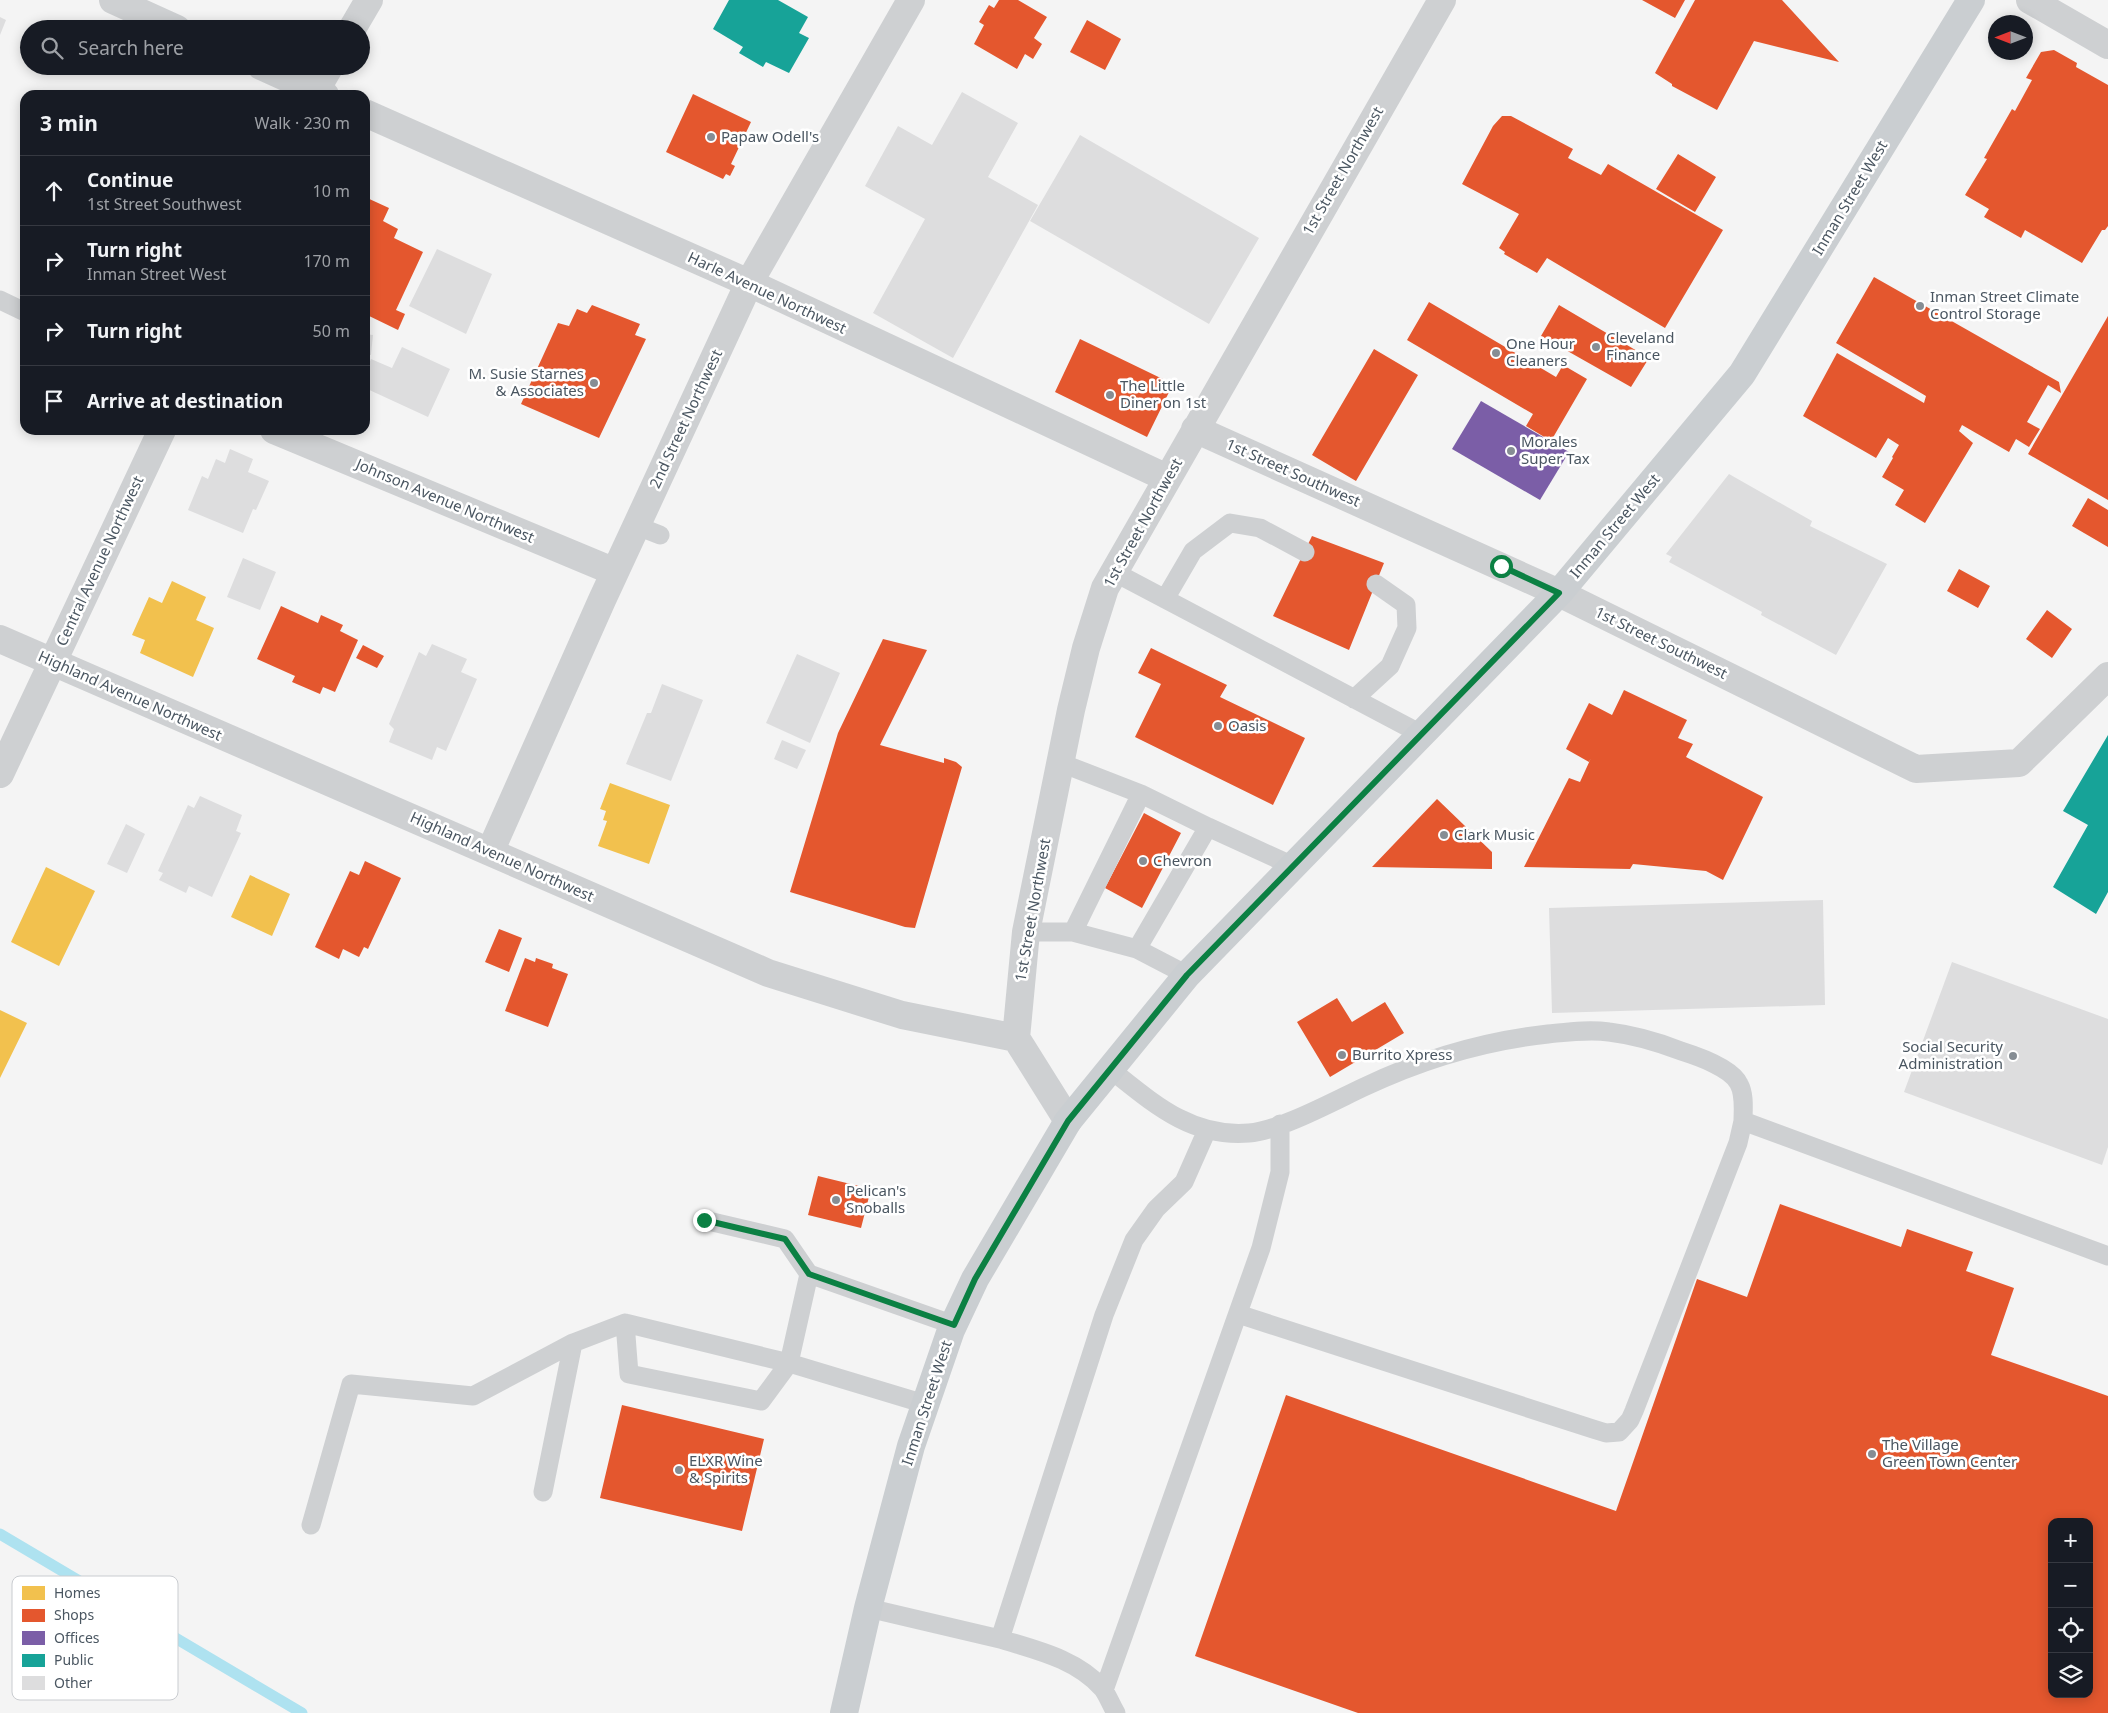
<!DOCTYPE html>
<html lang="en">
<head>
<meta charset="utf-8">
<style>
  :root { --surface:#171b24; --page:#242831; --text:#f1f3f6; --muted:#9ea1a6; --line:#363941 }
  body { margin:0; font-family:"Noto Sans",sans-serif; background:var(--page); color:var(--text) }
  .controls { position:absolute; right:15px; bottom:15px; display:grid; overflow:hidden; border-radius:10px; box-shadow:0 2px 12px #0003 }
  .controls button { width:45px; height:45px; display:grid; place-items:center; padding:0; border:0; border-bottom:1px solid var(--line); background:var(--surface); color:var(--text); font:25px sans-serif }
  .compass { position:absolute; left:1988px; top:15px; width:45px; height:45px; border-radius:50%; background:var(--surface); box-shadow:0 2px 12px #0003; rotate:270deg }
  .stop { position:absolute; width:15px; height:15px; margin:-11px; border:4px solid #0b8043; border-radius:50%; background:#fff }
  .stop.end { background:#0b8043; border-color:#fff; box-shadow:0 1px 5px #0008 }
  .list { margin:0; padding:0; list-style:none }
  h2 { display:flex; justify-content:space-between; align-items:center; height:65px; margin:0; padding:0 20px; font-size:21px }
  h2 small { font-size:16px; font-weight:400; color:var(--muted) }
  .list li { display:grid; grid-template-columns:32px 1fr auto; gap:15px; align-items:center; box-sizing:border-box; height:70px; padding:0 20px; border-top:1px solid var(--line) }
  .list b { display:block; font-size:19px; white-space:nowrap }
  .list p { margin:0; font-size:16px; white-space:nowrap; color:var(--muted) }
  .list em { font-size:16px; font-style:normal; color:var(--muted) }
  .icon { flex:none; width:28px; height:28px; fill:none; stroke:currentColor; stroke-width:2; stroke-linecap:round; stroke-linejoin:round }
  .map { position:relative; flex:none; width:2108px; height:1713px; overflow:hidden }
  .search { position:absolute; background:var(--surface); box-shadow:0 2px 12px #0003; left:20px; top:20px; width:350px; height:55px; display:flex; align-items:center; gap:12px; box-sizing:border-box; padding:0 18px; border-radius:28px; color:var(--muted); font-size:19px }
  .panel { position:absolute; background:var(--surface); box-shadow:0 2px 12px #0003; left:20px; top:90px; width:350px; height:345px; border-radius:15px }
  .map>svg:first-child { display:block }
</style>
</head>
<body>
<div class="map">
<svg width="2108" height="1713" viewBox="0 0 2108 1713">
  <rect width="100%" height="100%" fill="#f4f4f4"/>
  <path fill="#f2c14e" d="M 172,581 L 206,597 L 196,620 L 214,628 L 193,677 L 140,653 L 145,640 L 132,635 L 149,597 L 162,603 Z
    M 610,783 L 670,805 L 649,864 L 598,846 L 607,821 L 603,820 L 606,811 L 600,809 Z
    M 46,867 L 95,891 L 59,966 L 11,942 Z
    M 250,875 L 290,894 L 272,936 L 231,917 Z
    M 0,1010 L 27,1023 L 0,1078 Z"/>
  <path fill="#e4572e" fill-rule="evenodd" d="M 999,0 L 1018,0 L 1047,17 L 1034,38 L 1042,44 L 1033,59 L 1025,54 L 1017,69 L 974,44 L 984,25 L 979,22 L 989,5 L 994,8 Z
    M 1642,0 L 1685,0 L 1675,18 Z
    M 1695,0 L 1782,0 L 1839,62 L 1754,41 L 1717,110 L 1672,86 L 1672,84 L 1655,73 Z
    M 1087,20 L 1121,39 L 1105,70 L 1070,52 Z
    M 2054,50 L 2077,63 L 2076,67 L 2108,85 L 2108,226 L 2105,230 L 2102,230 L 2082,263 L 2025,230 L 2021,238 L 1984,217 L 1989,209 L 1965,195 L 1987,159 L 1984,158 L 2012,109 L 2015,111 L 2032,80 L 2026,78 L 2041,52 Z
    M 693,94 L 751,122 L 731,164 L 735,166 L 730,176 L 726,174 L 723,179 L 666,152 Z
    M 1502,116 L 1511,116 L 1573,149 L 1568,158 L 1601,175 L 1608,164 L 1723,230 L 1665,328 L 1547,258 L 1537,273 L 1504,254 L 1505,252 L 1499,248 L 1519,214 L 1462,184 L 1493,126 Z
    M 1678,154 L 1716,177 L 1695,212 L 1656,189 Z
    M 365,197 L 389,208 L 383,221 L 398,229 L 394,238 L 423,252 L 396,310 L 405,314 L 398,330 L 365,314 Z
    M 1874,277 L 2059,382 L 2061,393 L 2048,385 L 2027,422 L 2040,429 L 2029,447 L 2016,439 L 2009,452 L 1962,425 L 1959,431 L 1973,443 L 1925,523 L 1895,505 L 1904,490 L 1882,477 L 1893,458 L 1892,457 L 1899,445 L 1888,438 L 1876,458 L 1803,416 L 1837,353 L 1924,403 L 1926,396 L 1836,343 Z
    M 1429,302 L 1556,377 L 1563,365 L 1587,379 L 1551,441 L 1526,426 L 1533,414 L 1407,340 Z
    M 592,305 L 640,324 L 635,335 L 646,339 L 599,438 L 521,404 L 558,323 L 569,326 L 577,309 L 587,313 Z
    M 1559,305 L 1649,358 L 1631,387 L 1541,336 Z
    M 2108,316 L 2108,500 L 2028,454 Z
    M 1080,339 L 1173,384 L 1147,437 L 1055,392 Z
    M 1374,349 L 1418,375 L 1356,481 L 1312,455 Z
    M 2088,498 L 2108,510 L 2108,547 L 2072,526 Z
    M 1312,536 L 1384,563 L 1349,650 L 1273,616 Z
    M 1959,569 L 1990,586 L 1978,608 L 1947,591 Z
    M 281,606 L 318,623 L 321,615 L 343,625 L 340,631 L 358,640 L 335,692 L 323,687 L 320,694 L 292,682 L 295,676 L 257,659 Z
    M 2047,610 L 2072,629 L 2052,658 L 2026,639 Z
    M 883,639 L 927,650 L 880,745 L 944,763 L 944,758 L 956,762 L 962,767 L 915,928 L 905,927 L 790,892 L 838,733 Z
    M 363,645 L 384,656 L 377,668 L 356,658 Z
    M 1151,648 L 1227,685 L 1220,697 L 1305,738 L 1273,805 L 1135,737 L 1161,684 L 1138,673 Z
    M 1624,690 L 1687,720 L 1678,738 L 1693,744 L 1686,757 L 1763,797 L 1723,880 L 1706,871 L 1633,864 L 1630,869 L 1524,867 L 1569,778 L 1580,782 L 1591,758 L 1589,762 L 1566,749 L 1589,703 L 1612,715 Z
    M 1437,799 L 1492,852 L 1492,869 L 1372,867 Z
    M 1144,813 L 1181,833 L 1142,908 L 1105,888 Z
    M 365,861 L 401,878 L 368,949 L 364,947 L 359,957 L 343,949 L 339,959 L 315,947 L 350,871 L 359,875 Z
    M 499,929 L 522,938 L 509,972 L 485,962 Z
    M 525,958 L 535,962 L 536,958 L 553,964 L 552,968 L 568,974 L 548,1027 L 505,1011 Z
    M 1337,998 L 1352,1022 L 1385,1002 L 1404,1033 L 1330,1077 L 1297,1022 Z
    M 818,1176 L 871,1189 L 861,1228 L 808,1215 Z
    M 1780,1204 L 1901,1247 L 1907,1229 L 1973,1252 L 1966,1271 L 2014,1288 L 1991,1355 L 2108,1396 L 2108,1713 L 1358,1713 L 1195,1656 L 1286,1395 L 1616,1511 L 1697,1279 L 1747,1297 ZM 2052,1522 L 2089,1522 L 2089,1694 L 2052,1694 Z
    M 622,1405 L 764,1439 L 742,1531 L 600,1498 Z"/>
  <path fill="#7b5ea7" d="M 1481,401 L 1569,452 L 1540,500 L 1452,449 Z"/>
  <path fill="#17a398" d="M 729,0 L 778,0 L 808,17 L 799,33 L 809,38 L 789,73 L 766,62 L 763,67 L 739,53 L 743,47 L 713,29 Z
    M 2108,735 L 2108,892 L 2096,914 L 2053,887 L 2088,825 L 2063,811 Z"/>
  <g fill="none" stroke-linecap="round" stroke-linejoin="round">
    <path stroke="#aee2f0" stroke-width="11" d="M 0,1534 L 302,1713"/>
  </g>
  <path fill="#ddddde" d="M 0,17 L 6,20 L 0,35 Z
    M 962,92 L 1018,123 L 988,177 L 1038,205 L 953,358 L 873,313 L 925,219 L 865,186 L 898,126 L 932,145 Z
    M 1080,135 L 1259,238 L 1209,324 L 1030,221 Z
    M 437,249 L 492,274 L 466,334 L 409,306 Z
    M 365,334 L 373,335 L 371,355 L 365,354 Z
    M 402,347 L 450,369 L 428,417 L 365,388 L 365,372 L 371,359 L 392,368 Z
    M 230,449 L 253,459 L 248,472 L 269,481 L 256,510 L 253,509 L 243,533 L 188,510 L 202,476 L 208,479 L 216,459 L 225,463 Z
    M 1729,474 L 1812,521 L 1810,526 L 1887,564 L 1836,655 L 1761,615 L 1762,612 L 1669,562 L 1672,557 L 1666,554 Z
    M 243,558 L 276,572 L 260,610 L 227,597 Z
    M 432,644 L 467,659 L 461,672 L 477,679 L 446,751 L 437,747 L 432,760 L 389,742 L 394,729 L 389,724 L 419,652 L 426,656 Z
    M 797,654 L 840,673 L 810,743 L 766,723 Z
    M 662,684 L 703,700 L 671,781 L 626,764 L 647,713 L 651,713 Z
    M 782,740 L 806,750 L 797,769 L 774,759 Z
    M 200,796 L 242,815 L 236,831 L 241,833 L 212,897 L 189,886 L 186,893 L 159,880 L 163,873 L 158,871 L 188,805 L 194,808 Z
    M 126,824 L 145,834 L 127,873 L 107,864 Z
    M 1823,900 L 1825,1005 L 1552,1013 L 1549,908 Z
    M 1952,962 L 2108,1019 L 2108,1147 L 2102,1165 L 1904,1092 Z"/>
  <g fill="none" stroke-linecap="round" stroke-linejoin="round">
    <path stroke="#ced0d2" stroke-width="19" d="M 0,300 L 25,312
      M 637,526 L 660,535
      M 1114,572 L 1421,734
      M 1165,599 L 1193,551 L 1230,523 L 1260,528 L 1305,552
      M 1354,699 L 1390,666 L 1407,628 L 1406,605 L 1376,584
      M 1061,763 L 1141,794
      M 1026,932 L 1073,932 L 1137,949 L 1187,975
      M 1073,932 L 1141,794 L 1208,827
      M 1137,949 L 1208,827 L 1293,866
      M 1110,1069 C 1153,1103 1191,1138 1249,1133 C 1279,1131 1336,1100 1364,1087 C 1423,1059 1484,1041 1548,1034 C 1568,1032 1589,1029 1609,1032 C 1634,1035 1658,1042 1681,1051 C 1697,1056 1732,1068 1739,1084 C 1745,1095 1743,1110 1743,1121 L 2108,1256
      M 704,1220 L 785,1239 L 809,1274
      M 1238,1314 L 1593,1429 L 1606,1433 L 1619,1432 L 1630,1420 L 1634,1411 L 1738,1143 L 1743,1121
      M 625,1323 L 629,1374 L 761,1401 L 789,1363 L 809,1274 L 954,1325
      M 543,1492 L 573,1343 L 625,1323 L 789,1363 L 925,1404
      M 311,1525 L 351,1384 L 473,1396 L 573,1343
      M 868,1608 L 1000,1639 L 1104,1315 L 1134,1240 L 1156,1209 L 1184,1182 L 1207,1130
      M 1000,1639 C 1036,1650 1077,1659 1103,1689 C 1108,1696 1111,1705 1116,1713
      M 1104,1690 L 1261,1248 L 1280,1172 L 1280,1124"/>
    <path stroke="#ced0d2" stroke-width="28" d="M 113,0 L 177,29
      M 2030,0 L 2108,45
      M 352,29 L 369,0
      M 261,66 L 325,95
      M 313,95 L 330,66
      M 365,113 L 749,283 L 1167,478
      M 1195,429 L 1559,593 L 1916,769 L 2019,763 L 2108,676
      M 274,430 L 615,572
      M 0,639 L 768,973 L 902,1015 L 1016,1038
      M 0,774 L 162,430
      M 490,852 L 602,600 L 749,283 L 911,0
      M 1068,1121 L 1016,1038 L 1026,932 L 1071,710 L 1086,648 L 1105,588 L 1442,0"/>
    <path stroke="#caced1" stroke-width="28" d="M 844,1713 L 868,1608 L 911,1446 L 951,1330 L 975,1279 L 1068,1121 L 1187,975 L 1559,593 L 1742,374 L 1971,0"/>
  </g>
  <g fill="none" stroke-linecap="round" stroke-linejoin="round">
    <path stroke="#0b8043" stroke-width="6" d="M 704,1220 L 785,1239 L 809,1274 L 954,1325 L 975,1279 L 1068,1121 L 1187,975 L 1559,593 L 1501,566"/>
  </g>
  <g fill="#868d94" stroke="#fff" stroke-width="2">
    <circle cx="711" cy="137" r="5"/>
    <circle cx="1920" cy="306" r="5"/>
    <circle cx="1596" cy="347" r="5"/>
    <circle cx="1496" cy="353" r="5"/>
    <circle cx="594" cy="383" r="5"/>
    <circle cx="1110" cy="395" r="5"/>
    <circle cx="1511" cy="451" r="5"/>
    <circle cx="1218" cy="726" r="5"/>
    <circle cx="1444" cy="835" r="5"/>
    <circle cx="1143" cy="861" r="5"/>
    <circle cx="1342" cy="1055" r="5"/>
    <circle cx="2013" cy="1056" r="5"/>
    <circle cx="836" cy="1200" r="5"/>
    <circle cx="1872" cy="1454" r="5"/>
    <circle cx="679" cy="1470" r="5"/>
  </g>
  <g text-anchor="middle" stroke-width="5" stroke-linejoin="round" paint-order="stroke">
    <g font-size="15" fill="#4a5661" stroke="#fff" text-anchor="start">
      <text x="721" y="142">Papaw Odell's</text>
      <text x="1930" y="302">Inman Street Climate<tspan x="1930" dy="17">Control Storage</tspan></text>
      <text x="1606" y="343">Cleveland<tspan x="1606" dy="17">Finance</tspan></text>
      <text x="1506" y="349">One Hour<tspan x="1506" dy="17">Cleaners</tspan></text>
      <text x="584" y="379" text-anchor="end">M. Susie Starnes<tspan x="584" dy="17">&amp; Associates</tspan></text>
      <text x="1120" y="391">The Little<tspan x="1120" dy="17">Diner on 1st</tspan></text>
      <text x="1521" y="447">Morales<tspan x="1521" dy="17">Super Tax</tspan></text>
      <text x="1228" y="731">Oasis</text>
      <text x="1454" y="840">Clark Music</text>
      <text x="1153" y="866">Chevron</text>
      <text x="2003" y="1052" text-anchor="end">Social Security<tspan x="2003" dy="17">Administration</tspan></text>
      <text x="1352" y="1060">Burrito Xpress</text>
      <text x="846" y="1196">Pelican's<tspan x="846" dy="17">Snoballs</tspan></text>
      <text x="1882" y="1450">The Village<tspan x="1882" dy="17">Green Town Center</tspan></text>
      <text x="689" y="1466">ELXR Wine<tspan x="689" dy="17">&amp; Spirits</tspan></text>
    </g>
    <g font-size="15" fill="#4a5661" stroke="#fff">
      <text transform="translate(1343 171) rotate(-60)" y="5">1st Street Northwest</text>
      <text transform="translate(1850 198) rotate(-59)" y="5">Inman Street West</text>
      <text transform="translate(767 293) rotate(25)" y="5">Harle Avenue Northwest</text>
      <text transform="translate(686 419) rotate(-65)" y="5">2nd Street Northwest</text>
      <text transform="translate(1293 473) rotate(24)" y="5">1st Street Southwest</text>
      <text transform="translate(445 501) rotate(23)" y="5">Johnson Avenue Northwest</text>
      <text transform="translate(1143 523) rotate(-61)" y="5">1st Street Northwest</text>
      <text transform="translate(1615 526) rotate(-50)" y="5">Inman Street West</text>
      <text transform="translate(100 561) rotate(-65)" y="5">Central Avenue Northwest</text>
      <text transform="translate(1661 643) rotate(26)" y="5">1st Street Southwest</text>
      <text transform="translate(130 696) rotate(24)" y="5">Highland Avenue Northwest</text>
      <text transform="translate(502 857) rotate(24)" y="5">Highland Avenue Northwest</text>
      <text transform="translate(1033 910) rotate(-80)" y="5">1st Street Northwest</text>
      <text transform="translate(927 1403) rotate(-72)" y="5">Inman Street West</text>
    </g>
  </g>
  <rect x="12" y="1576" width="166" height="124" rx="8" fill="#fff" stroke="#c9ccd0" stroke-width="1"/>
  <rect x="22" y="1586" width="23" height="14" fill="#f2c14e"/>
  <rect x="22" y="1609" width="23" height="13" fill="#e4572e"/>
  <rect x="22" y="1631" width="23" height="14" fill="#7b5ea7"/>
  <rect x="22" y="1654" width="23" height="13" fill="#17a398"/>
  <rect x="22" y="1676" width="23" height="14" fill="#ddddde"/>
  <g font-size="14" fill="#4a5661">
    <text x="54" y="1598">Homes</text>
    <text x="54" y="1620">Shops</text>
    <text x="54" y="1643">Offices</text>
    <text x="54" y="1665">Public</text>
    <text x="54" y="1688">Other</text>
  </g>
</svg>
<div class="controls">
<button>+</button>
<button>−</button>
<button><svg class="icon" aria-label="locate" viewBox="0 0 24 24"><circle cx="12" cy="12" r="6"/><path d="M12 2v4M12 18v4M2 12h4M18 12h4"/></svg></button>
<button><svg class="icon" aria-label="layers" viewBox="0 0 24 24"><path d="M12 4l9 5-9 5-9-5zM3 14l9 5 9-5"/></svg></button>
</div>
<svg class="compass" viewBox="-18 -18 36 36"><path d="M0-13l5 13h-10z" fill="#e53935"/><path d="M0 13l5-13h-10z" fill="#9ea1a6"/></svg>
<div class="stop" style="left:1501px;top:566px"></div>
<div class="stop end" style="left:704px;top:1220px"></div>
<div class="search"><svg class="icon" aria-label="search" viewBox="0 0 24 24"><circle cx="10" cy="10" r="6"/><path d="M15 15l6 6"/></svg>Search here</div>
<section class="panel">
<h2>3 min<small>Walk · 230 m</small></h2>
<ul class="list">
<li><svg class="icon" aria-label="ahead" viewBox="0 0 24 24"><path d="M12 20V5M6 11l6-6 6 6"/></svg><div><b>Continue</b><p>1st Street Southwest</p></div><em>10 m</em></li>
<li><svg class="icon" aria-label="right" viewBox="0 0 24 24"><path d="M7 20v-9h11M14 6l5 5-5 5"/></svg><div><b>Turn right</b><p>Inman Street West</p></div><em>170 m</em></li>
<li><svg class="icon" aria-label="right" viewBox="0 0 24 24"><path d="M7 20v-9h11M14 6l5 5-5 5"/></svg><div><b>Turn right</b></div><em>50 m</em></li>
<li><svg class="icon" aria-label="arrive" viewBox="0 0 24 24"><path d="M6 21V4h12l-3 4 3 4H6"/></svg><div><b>Arrive at destination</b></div></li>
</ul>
</section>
</div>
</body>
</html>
